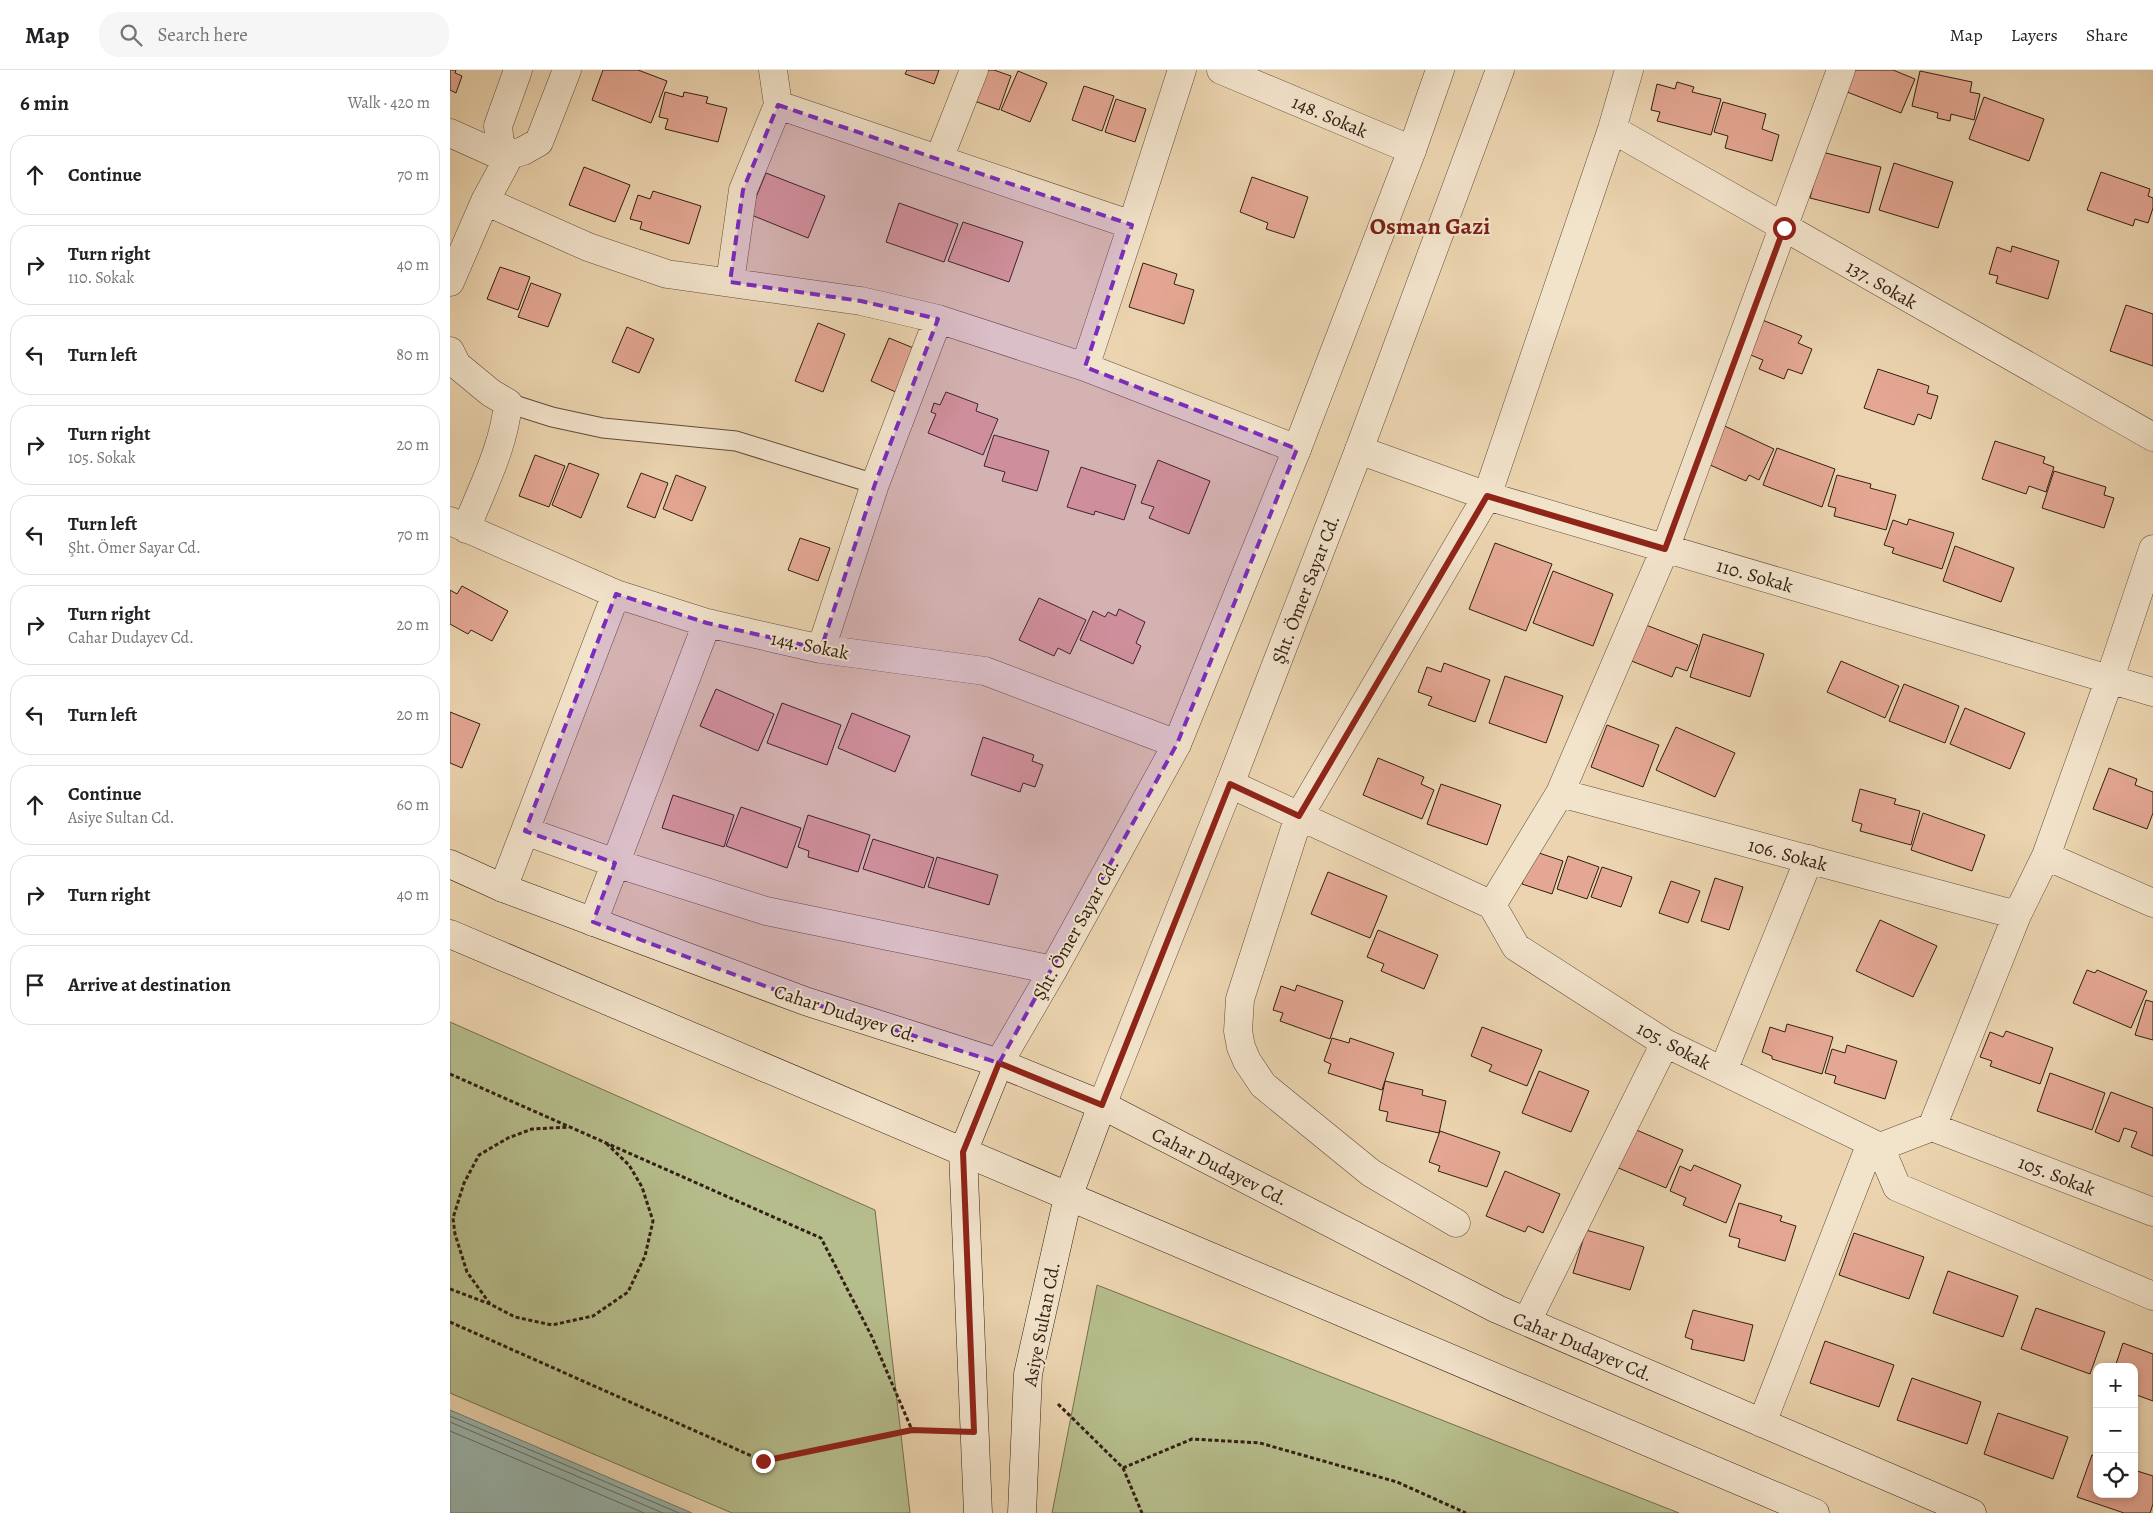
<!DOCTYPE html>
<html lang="en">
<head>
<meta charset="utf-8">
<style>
  :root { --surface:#fff; --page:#f6f6f6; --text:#202124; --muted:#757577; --line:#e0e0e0 }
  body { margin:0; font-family:Alegreya,serif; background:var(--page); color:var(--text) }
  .controls { position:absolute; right:15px; bottom:15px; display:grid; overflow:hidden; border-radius:10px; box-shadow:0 2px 8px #0003 }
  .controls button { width:45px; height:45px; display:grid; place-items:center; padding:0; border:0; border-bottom:1px solid var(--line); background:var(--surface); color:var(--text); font:25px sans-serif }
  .stop { position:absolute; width:15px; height:15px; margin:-11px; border:4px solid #8f2418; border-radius:50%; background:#fff }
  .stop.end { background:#8f2418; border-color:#fff; box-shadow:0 1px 5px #0008 }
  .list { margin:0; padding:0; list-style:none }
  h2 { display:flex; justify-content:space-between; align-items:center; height:65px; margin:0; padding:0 20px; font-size:21px }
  h2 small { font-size:16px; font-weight:400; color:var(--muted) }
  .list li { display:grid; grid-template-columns:32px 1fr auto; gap:15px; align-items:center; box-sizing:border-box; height:80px; margin:0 10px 10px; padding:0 10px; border:1px solid var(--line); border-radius:20px }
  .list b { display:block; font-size:19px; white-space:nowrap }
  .list p { margin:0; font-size:16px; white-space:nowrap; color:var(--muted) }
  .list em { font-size:16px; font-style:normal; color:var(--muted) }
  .icon { flex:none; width:28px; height:28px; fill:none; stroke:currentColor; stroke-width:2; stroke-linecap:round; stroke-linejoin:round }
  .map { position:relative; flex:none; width:1703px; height:1443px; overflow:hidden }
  header { display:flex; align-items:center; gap:30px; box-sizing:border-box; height:70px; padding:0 25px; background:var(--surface); border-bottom:1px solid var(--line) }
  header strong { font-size:24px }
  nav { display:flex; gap:28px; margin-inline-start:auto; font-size:18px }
  .search { width:350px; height:45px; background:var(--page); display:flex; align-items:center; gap:12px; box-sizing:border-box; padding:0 18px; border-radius:20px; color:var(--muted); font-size:19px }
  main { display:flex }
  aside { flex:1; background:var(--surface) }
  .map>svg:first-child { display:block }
</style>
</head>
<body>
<header>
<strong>Map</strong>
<div class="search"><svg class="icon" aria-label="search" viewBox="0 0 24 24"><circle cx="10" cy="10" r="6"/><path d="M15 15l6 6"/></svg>Search here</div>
<nav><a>Map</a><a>Layers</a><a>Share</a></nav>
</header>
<main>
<aside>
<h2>6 min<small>Walk · 420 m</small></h2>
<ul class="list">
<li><svg class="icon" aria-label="ahead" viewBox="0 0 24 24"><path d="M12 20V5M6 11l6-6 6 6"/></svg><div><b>Continue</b></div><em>70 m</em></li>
<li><svg class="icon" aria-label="right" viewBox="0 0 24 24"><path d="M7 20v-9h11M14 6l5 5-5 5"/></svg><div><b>Turn right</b><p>110. Sokak</p></div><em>40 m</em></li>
<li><svg class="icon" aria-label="left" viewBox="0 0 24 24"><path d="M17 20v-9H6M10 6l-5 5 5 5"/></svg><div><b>Turn left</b></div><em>80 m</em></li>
<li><svg class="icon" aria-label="right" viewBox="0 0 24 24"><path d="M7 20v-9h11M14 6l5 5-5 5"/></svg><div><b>Turn right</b><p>105. Sokak</p></div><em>20 m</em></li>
<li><svg class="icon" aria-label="left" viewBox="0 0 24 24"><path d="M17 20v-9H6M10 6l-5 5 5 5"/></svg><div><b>Turn left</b><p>Şht. Ömer Sayar Cd.</p></div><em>70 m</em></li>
<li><svg class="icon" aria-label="right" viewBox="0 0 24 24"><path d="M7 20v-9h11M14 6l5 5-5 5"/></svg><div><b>Turn right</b><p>Cahar Dudayev Cd.</p></div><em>20 m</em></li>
<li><svg class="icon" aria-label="left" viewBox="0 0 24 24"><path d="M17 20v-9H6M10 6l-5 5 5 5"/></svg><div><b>Turn left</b></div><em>20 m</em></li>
<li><svg class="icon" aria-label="ahead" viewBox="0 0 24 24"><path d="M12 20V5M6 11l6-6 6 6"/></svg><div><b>Continue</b><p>Asiye Sultan Cd.</p></div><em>60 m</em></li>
<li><svg class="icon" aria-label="right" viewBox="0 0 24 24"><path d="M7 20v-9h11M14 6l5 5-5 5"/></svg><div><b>Turn right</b></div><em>40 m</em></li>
<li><svg class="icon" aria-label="arrive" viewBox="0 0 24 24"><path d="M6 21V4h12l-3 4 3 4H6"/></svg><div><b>Arrive at destination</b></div></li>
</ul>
</aside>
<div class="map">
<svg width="1703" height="1443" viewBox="0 0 1703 1443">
  <rect width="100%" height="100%" fill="#ebd4af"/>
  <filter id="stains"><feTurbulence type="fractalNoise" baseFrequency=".004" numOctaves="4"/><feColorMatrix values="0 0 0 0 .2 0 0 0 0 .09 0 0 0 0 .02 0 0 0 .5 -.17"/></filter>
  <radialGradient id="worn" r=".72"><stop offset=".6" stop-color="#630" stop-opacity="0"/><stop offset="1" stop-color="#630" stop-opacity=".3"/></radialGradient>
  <path fill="#b6bd8c" stroke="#746e50" d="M 0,952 L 425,1140 L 460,1443 L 282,1443 L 0,1323 Z
    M 647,1215 L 1229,1443 L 602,1443 Z"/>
  <path fill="#99b7b0" stroke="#707a71" d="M 0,1340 L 242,1443 L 0,1443 Z"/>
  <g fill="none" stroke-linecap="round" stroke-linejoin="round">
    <path stroke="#666b62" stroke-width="1" d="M 0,1346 L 229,1443
      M 0,1352 L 213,1443
      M 0,1361 L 194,1443"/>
  </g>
  <path fill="#e4a793" stroke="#321f13" d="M 0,0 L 6,0 L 5,3 L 12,6 L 6,23 L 0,20 Z
    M 153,0 L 188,0 L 217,11 L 201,53 L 142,30 Z
    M 457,0 L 489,0 L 484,14 L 455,4 Z
    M 529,0 L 544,0 L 561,6 L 549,40 L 519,29 Z
    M 1400,0 L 1443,0 L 1465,9 L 1451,43 L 1392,20 Z
    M 568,1 L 597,13 L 580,52 L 551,40 Z
    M 1470,1 L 1522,12 L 1520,22 L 1530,24 L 1524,50 L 1501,44 L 1500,51 L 1487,48 L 1488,43 L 1462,36 Z
    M 1227,12 L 1244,17 L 1242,22 L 1271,29 L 1261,65 L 1207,51 L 1210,42 L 1201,40 L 1207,14 L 1225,19 Z
    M 634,16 L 664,26 L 652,61 L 622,50 Z
    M 215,22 L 233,27 L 234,22 L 258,27 L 256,33 L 277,38 L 268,72 L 215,59 L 218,49 L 209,47 Z
    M 1534,27 L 1594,49 L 1579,91 L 1519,69 Z
    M 666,29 L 696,39 L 685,72 L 655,62 Z
    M 1273,32 L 1316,44 L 1312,59 L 1329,65 L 1322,91 L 1275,78 L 1278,66 L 1264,62 Z
    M 1372,82 L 1431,97 L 1419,143 L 1360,128 Z
    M 1444,93 L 1503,112 L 1488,158 L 1429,140 Z
    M 134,97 L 180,115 L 165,152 L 119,135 Z
    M 1651,102 L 1700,119 L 1698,126 L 1703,128 L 1703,138 L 1698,153 L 1685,149 L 1683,156 L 1637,140 Z
    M 316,103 L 375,126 L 358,168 L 299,144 Z
    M 802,107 L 858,127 L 844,168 L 816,159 L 818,153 L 790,142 Z
    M 203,121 L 251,136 L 239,174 L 190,159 L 192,152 L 180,149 L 188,125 L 200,129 Z
    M 449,133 L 508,154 L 494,192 L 436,172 Z
    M 513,152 L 573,172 L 559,212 L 498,191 Z
    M 1562,176 L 1609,191 L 1598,229 L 1546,213 L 1548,206 L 1539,204 L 1547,177 L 1561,182 Z
    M 693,193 L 727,204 L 724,214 L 744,220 L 734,254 L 679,237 Z
    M 50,197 L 80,207 L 68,240 L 37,229 Z
    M 81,213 L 111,224 L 98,257 L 68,247 Z
    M 1676,235 L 1703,244 L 1703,296 L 1660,281 Z
    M 1305,247 L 1352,266 L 1348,273 L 1362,279 L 1352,304 L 1338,299 L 1334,309 L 1309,299 L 1313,290 L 1291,281 Z
    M 368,253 L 395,264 L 373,322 L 345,311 Z
    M 177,257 L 204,269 L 189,303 L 162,292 Z
    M 439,268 L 466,279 L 448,323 L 421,311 Z
    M 1428,299 L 1479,316 L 1477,323 L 1488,326 L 1481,349 L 1468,344 L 1464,355 L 1414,338 Z
    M 496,322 L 528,334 L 526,341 L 548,349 L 533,385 L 478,363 L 486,344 L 481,342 L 484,333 L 490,335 Z
    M 1266,352 L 1324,379 L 1309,410 L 1299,405 L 1296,411 L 1249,390 Z
    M 544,365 L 599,381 L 587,421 L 552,411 L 555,402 L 534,396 Z
    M 1545,371 L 1595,387 L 1593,393 L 1604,397 L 1596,422 L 1579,416 L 1576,424 L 1532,409 Z
    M 1327,378 L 1385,399 L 1372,437 L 1313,415 Z
    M 85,385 L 115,396 L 99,437 L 69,426 Z
    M 708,390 L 760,411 L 739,464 L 699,448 L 704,437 L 691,433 Z
    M 119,393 L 149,404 L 131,448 L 102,435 Z
    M 631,397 L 686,415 L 674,450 L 645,441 L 644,445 L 617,437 Z
    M 1604,401 L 1656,417 L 1654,425 L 1664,428 L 1654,458 L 1592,438 Z
    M 191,403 L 218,413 L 205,448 L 177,437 Z
    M 226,405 L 256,417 L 242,451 L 213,439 Z
    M 1387,405 L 1421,414 L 1420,418 L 1446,425 L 1436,460 L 1384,446 L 1386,438 L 1378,436 Z
    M 1459,449 L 1504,463 L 1492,499 L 1442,483 L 1444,478 L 1434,475 L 1443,450 L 1457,455 Z
    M 350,468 L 380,478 L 368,511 L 338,500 Z
    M 1045,473 L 1102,494 L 1076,561 L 1019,539 Z
    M 1505,476 L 1564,498 L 1551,532 L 1493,511 Z
    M 1103,501 L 1163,524 L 1143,576 L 1083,553 Z
    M 12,516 L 58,541 L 42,571 L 21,560 L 18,564 L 0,554 L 0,520 L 7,524 Z
    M 589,528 L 636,550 L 620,584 L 608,578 L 604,586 L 569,570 Z
    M 669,539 L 695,552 L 686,573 L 691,576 L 683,594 L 630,570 L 643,541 L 655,547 L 658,542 L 666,546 Z
    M 1188,552 L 1248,575 L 1237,601 L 1226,597 L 1222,607 L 1174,588 Z
    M 1253,564 L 1314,584 L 1300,627 L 1240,607 Z
    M 1391,591 L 1449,616 L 1435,648 L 1377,622 Z
    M 994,593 L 1040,610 L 1025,652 L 978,635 L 982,627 L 968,622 L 977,597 L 991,602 Z
    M 1055,606 L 1113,626 L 1096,673 L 1039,653 Z
    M 1454,614 L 1509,636 L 1495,673 L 1439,651 Z
    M 266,619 L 324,644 L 308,681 L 250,656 Z
    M 332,633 L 391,655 L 377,695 L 317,673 Z
    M 1515,638 L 1575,663 L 1560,699 L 1500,674 Z
    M 0,642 L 30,654 L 12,698 L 0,693 Z
    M 402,643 L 460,666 L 445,702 L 388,678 Z
    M 1157,655 L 1209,675 L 1193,717 L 1141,697 Z
    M 1226,657 L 1285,683 L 1265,727 L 1206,700 Z
    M 533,667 L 584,685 L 582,691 L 593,695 L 585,717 L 573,713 L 570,722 L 521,705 Z
    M 928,688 L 974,707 L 971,714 L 984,720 L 972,749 L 913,725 Z
    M 1659,698 L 1687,709 L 1685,715 L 1703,722 L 1703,743 L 1697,759 L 1643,739 Z
    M 991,714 L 1051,735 L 1037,775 L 977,754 Z
    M 1410,719 L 1446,729 L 1444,734 L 1470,741 L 1461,775 L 1410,761 L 1412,754 L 1402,751 Z
    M 223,725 L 284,745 L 274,777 L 212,758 Z
    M 291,737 L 351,758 L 337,798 L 276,776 Z
    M 1473,743 L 1535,765 L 1522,801 L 1461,780 Z
    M 358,745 L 420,765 L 408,802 L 358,787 L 359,781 L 348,777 Z
    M 423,769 L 484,788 L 474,818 L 413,799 Z
    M 1083,781 L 1113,791 L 1102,824 L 1072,814 Z
    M 1118,786 L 1149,797 L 1137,829 L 1107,819 Z
    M 487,787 L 548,805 L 539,835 L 478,817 Z
    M 1152,797 L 1182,807 L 1171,837 L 1141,827 Z
    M 878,802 L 937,826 L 920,868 L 861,844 Z
    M 1265,808 L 1293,817 L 1279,860 L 1251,851 Z
    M 1221,811 L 1250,821 L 1238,853 L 1209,843 Z
    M 1430,850 L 1487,876 L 1463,927 L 1406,901 Z
    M 928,860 L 988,885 L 974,919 L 931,901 L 934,894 L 917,887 Z
    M 1637,900 L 1645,903 L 1647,900 L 1697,921 L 1681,958 L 1623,933 Z
    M 847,915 L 893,931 L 880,969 L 830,951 L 833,943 L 823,940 L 831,916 L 845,921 Z
    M 1696,930 L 1703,932 L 1703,970 L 1685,965 Z
    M 1337,954 L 1383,967 L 1372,1004 L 1322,989 L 1322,986 L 1312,982 L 1320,957 L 1335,962 Z
    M 1032,957 L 1092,980 L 1077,1016 L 1039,1001 L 1042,995 L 1021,986 Z
    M 1556,961 L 1603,978 L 1590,1014 L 1540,996 L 1542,991 L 1530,987 L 1540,962 L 1553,967 Z
    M 882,968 L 899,973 L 900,968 L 944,983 L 932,1020 L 878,1003 L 881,994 L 874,991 Z
    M 1397,975 L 1447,991 L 1435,1029 L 1384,1013 L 1386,1006 L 1375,1003 L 1382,979 L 1395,983 Z
    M 1089,1001 L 1139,1021 L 1121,1062 L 1072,1043 Z
    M 1600,1003 L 1655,1023 L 1642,1060 L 1587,1041 Z
    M 935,1011 L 973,1020 L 972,1025 L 996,1031 L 989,1063 L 936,1051 L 938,1042 L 929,1040 Z
    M 1661,1022 L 1703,1038 L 1703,1086 L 1681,1077 L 1687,1062 L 1674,1058 L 1669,1072 L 1645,1062 Z
    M 1175,1055 L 1233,1080 L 1216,1118 L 1159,1094 Z
    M 990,1061 L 1050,1082 L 1037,1117 L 988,1101 L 990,1096 L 979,1092 Z
    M 1244,1095 L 1291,1115 L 1276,1153 L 1233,1135 L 1236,1128 L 1220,1121 L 1230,1096 L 1241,1101 Z
    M 1055,1101 L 1110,1124 L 1093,1163 L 1078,1156 L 1075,1162 L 1036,1146 Z
    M 1289,1133 L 1332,1146 L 1330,1151 L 1346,1156 L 1335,1191 L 1288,1177 L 1290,1169 L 1279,1166 Z
    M 1136,1160 L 1194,1177 L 1180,1220 L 1123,1203 Z
    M 1404,1163 L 1474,1187 L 1459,1229 L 1389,1205 Z
    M 1498,1201 L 1568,1226 L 1553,1267 L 1483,1243 Z
    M 1586,1238 L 1655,1262 L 1640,1304 L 1571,1279 Z
    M 1243,1240 L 1303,1255 L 1294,1291 L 1241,1279 L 1243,1270 L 1235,1267 Z
    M 1375,1271 L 1444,1295 L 1429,1337 L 1360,1313 Z
    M 1673,1273 L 1703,1284 L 1703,1331 L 1684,1324 L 1684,1297 L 1665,1297 Z
    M 1462,1308 L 1531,1332 L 1517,1374 L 1447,1350 Z
    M 1548,1343 L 1618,1367 L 1603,1409 L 1534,1384 Z
    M 1642,1385 L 1647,1386 L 1647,1424 L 1684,1424 L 1684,1400 L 1703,1406 L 1703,1434 L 1700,1443 L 1674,1443 L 1627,1427 Z"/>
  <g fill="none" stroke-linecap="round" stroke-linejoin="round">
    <defs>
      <path id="service" d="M 58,333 L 102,347 L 153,358 L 286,371 L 425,414"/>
      <path id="minor" d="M 323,0 L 328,35
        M 771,0 L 962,80
        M 1162,59 L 1703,367
        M 0,63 L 58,89
        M 60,85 L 50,74 L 48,56 L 68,0
        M 489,89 L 524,0
        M 35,131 L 138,177 L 217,204 L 411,231 L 488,249 L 635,297 L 847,379
        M 682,155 L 732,0
        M 0,212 L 35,131 L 60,85 L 73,81 L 89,72 L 117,0
        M 280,212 L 293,120 L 328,35 L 682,155 L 635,297
        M 0,281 L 7,295 L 41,323 L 58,333 C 54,377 32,418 16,459
        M 909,380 L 1037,426 L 1703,622
        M 0,451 L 166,524 L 257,553 L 371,579 L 535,601 L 727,674
        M 371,579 L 425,414 L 488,249
        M 780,714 L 1042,835 L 1066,877 L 1215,973 L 1430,1077 L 1482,1057 L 1703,1142
        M 1110,723 L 1567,845
        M 75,761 L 165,793 L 316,841 L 603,900
        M 1596,786 L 1703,833
        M 53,818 L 166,524
        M 1042,835 L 1110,723 L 1215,479 L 1391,0
        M 143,852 L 257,553
        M 1273,1001 L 1359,789
        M 1482,1057 L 1567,845 L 1596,786 L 1660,608 L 1703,479
        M 1430,1077 L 1447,1117 L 1703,1226
        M 1006,1153 L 921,1103 L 813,1015 L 797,991 L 791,977 L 788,961 L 790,929 L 849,746 L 1037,426 L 1162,59 L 1179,0
        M 1077,1251 L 1215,973
        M 1312,1353 L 1421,1073"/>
      <path id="tertiary" d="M 549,993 L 603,900 L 727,674 L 847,379 L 962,80 L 990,0
        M 652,1035 L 780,714 L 909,380 L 1050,0"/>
      <path id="secondary" d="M 0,794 L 53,818 L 355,931 L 549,993 L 652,1035 L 1047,1239 L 1522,1443
        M 0,864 L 1365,1443
        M 528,1443 L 513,1082 L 549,993
        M 572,1443 L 578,1304 L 618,1127 L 652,1035"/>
    </defs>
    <use href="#service" stroke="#604c3a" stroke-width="21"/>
    <use href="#minor" stroke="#604c3a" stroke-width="29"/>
    <use href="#tertiary" stroke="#604c3a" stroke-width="29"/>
    <use href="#secondary" stroke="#321f13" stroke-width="29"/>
    <path stroke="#321f13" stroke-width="3" stroke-dasharray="4 2.5" stroke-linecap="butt" d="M 0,1004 L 371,1168 L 422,1267 L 462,1360
      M 0,1219 L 40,1234 L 65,1247 L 102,1255 L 143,1246 L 178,1222 L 195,1186 L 203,1151 L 192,1117 L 179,1095 L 156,1073
      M 40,1234 L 17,1202 L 5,1164 L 3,1148 L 14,1113 L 29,1085 L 58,1068 L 82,1059 L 120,1057
      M 0,1252 L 313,1391 L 462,1360 L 494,1361
      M 608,1334 L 673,1398 L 692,1443
      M 673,1398 L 742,1369 L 810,1373 L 947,1412 L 1016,1443"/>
    <use href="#service" stroke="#f2e3cb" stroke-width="19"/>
    <use href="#minor" stroke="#f2e3cb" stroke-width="28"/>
    <use href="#tertiary" stroke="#f2e3cb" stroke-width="28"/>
    <use href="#secondary" stroke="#f2e3cb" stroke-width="28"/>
  </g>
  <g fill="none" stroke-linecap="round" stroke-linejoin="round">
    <path stroke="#8f2418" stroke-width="6" d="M 313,1391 L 462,1360 L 524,1362 L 513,1082 L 549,993 L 652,1035 L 780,714 L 849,746 L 1037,426 L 1215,479 L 1334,158"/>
  </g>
  <path fill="#7b2cbf" fill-opacity="0.2" stroke="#7b2cbf" stroke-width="4" stroke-dasharray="10 6" stroke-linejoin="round" d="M 328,35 L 682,155 L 635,297 L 847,379 L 727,674 L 549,993 L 355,931 L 143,852 L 165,793 L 75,761 L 166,524 L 257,553 L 371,579 L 425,414 L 488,249 L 411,231 L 280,212 L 293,120 Z"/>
  <g text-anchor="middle" stroke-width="4" stroke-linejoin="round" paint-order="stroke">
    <g font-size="19" fill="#321f13" stroke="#f2e3cb">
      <text transform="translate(880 46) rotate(23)" y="7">148. Sokak</text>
      <text transform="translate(1432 214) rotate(30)" y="7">137. Sokak</text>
      <text transform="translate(1305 505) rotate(16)" y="7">110. Sokak</text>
      <text transform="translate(855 519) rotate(-69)" y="7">Şht. Ömer Sayar Cd.</text>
      <text transform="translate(360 575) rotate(11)" y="7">144. Sokak</text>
      <text transform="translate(1338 784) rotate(15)" y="7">106. Sokak</text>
      <text transform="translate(625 859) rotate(-61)" y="7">Şht. Ömer Sayar Cd.</text>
      <text transform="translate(396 943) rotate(18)" y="7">Cahar Dudayev Cd.</text>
      <text transform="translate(1224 975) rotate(28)" y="7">105. Sokak</text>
      <text transform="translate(770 1096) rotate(27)" y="7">Cahar Dudayev Cd.</text>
      <text transform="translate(1607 1105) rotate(21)" y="7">105. Sokak</text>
      <text transform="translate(591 1254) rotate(-79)" y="7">Asiye Sultan Cd.</text>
      <text transform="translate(1133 1276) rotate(23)" y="7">Cahar Dudayev Cd.</text>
    </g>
    <g font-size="24" font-weight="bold" fill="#7a1f14" stroke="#f2e3cb">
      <text x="980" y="164">Osman Gazi</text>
    </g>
  </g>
  <rect width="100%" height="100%" filter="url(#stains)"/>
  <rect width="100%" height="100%" fill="url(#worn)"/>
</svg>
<div class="controls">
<button>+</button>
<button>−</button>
<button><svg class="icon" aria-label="locate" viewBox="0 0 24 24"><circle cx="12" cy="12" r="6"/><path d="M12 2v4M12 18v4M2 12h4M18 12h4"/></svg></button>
</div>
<div class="stop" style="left:1334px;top:158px"></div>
<div class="stop end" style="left:313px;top:1391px"></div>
</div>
</main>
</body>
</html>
